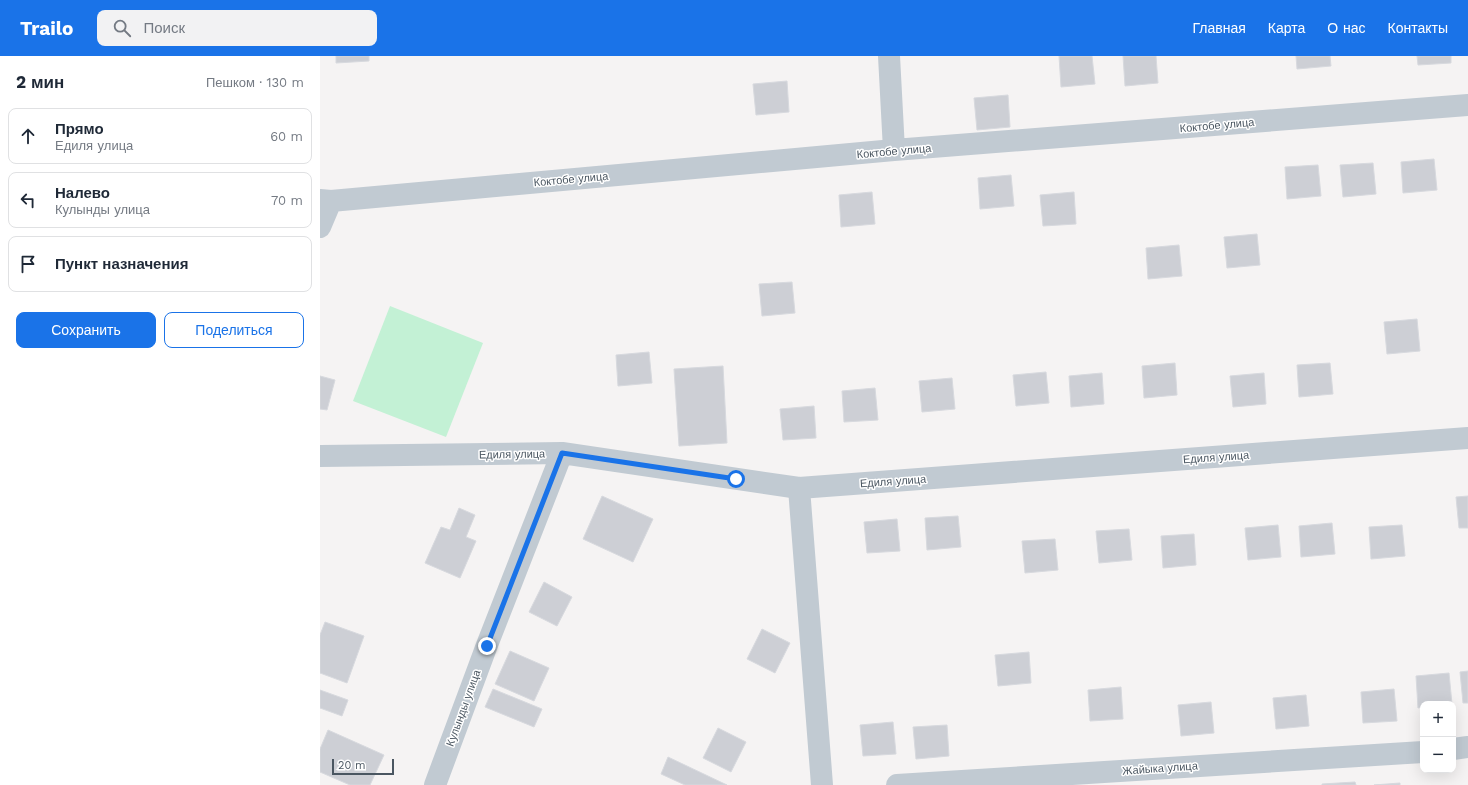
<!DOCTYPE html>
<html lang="ru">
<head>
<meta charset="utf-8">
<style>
  :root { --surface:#fff; --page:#f2f2f3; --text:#1f2937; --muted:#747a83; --line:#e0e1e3; --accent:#1a73e8 }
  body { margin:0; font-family:"Work Sans",sans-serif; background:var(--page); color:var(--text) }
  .controls { position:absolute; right:12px; bottom:12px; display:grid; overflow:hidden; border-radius:8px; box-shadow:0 4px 16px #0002 }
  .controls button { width:36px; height:36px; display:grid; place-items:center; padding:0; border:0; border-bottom:1px solid var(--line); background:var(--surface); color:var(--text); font:20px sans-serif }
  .scale { position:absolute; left:12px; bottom:10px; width:62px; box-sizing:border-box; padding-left:4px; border:2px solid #4a5661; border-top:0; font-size:11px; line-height:14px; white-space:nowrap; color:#4a5661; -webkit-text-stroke:3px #fff; paint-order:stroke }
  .stop { position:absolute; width:12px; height:12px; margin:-9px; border:3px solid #1a73e8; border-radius:50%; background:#fff }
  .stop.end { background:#1a73e8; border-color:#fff; box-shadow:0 1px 4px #0008 }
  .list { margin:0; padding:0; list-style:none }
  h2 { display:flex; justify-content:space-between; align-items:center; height:52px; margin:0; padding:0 16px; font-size:17px }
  h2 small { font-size:13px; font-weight:400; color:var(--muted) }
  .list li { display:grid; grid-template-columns:26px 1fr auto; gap:12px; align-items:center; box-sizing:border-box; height:56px; margin:0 8px 8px; padding:0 8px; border:1px solid var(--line); border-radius:8px }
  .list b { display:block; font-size:15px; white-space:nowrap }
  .list p { margin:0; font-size:13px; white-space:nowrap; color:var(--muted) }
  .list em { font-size:13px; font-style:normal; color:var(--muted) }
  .actions { display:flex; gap:8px; padding:12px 16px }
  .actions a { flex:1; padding:9px 0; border:1px solid var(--accent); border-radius:8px; text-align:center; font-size:14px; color:var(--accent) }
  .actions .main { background:var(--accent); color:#fff }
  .icon { flex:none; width:22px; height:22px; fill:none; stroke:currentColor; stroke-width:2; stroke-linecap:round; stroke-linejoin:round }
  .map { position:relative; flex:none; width:1148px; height:729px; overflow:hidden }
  header { display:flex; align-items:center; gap:24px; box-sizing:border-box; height:56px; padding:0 20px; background:var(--accent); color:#fff }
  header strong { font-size:19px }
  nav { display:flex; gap:22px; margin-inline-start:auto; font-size:14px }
  .search { width:280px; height:36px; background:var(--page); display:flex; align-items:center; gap:10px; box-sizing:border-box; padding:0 14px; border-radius:8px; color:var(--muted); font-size:15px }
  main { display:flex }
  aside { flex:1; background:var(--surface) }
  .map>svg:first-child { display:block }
</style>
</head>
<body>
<header>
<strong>Trailo</strong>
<div class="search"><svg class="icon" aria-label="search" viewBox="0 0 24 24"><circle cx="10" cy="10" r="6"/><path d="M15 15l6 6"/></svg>Поиск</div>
<nav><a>Главная</a><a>Карта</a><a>О нас</a><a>Контакты</a></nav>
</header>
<main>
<aside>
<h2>2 мин<small>Пешком · 130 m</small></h2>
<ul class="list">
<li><svg class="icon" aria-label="ahead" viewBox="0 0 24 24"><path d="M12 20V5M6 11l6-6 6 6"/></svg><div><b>Прямо</b><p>Едиля улица</p></div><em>60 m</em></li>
<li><svg class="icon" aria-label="left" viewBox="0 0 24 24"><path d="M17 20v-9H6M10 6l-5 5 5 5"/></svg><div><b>Налево</b><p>Кулынды улица</p></div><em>70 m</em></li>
<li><svg class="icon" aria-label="arrive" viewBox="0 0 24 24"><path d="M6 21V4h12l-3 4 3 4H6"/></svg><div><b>Пункт назначения</b></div></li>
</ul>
<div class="actions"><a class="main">Сохранить</a><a>Поделиться</a></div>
</aside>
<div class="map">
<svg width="1148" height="729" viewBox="0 0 1148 729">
  <rect width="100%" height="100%" fill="#f5f3f3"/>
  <path fill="#c3f1d5" d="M 70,250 L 163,287 L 126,381 L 33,345 Z"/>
  <path fill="#cdcfd5" stroke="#d7d9de" d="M 16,0 L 49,0 L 49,5 L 16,7 Z
    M 739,0 L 772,0 L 775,28 L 741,31 Z
    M 803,0 L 836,0 L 838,27 L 805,30 Z
    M 976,0 L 1010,0 L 1011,10 L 977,13 Z
    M 1097,0 L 1131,0 L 1131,7 L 1098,9 Z
    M 467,25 L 469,56 L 436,59 L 433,28 Z
    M 688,39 L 690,71 L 657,74 L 654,42 Z
    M 1114,103 L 1117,134 L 1083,137 L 1081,106 Z
    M 1053,107 L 1056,138 L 1023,141 L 1020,109 Z
    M 998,109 L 1001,140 L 967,143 L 965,111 Z
    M 691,119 L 694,150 L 660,153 L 658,122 Z
    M 552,136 L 555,168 L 521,171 L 519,139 Z
    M 754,136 L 756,168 L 723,170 L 720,139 Z
    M 937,178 L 940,209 L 907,212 L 904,181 Z
    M 859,189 L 862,220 L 828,223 L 826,192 Z
    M 472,226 L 475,257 L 442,260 L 439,228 Z
    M 1097,263 L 1100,295 L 1067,298 L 1064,266 Z
    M 329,296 L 332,327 L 298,330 L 296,299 Z
    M 855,307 L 857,339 L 824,342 L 822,310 Z
    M 1010,307 L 1013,338 L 979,341 L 977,309 Z
    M 403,310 L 407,387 L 359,390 L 354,313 Z
    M 726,316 L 729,347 L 696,350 L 693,319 Z
    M 782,317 L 784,348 L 751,351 L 749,320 Z
    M 944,317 L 946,348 L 913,351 L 910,320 Z
    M 0,320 L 15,324 L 7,354 L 0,353 Z
    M 632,322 L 635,353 L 602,356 L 599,325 Z
    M 555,332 L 558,364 L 524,366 L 522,335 Z
    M 494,350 L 496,382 L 463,384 L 460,353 Z
    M 282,440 L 333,463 L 313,506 L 263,483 Z
    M 1148,440 L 1148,472 L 1139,472 L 1136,441 Z
    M 139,452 L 155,459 L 146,481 L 156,485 L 140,522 L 105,507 L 121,471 L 130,474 Z
    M 638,460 L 641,491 L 607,494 L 605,462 Z
    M 577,463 L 580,495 L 547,497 L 544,466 Z
    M 1012,467 L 1015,498 L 981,501 L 979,470 Z
    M 958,469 L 961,501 L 928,504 L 925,472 Z
    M 1082,469 L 1085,500 L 1051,503 L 1049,471 Z
    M 809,473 L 812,504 L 779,507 L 776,475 Z
    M 874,478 L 876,509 L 843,512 L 841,480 Z
    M 735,483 L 738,514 L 705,517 L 702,485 Z
    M 224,526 L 252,541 L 237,570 L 209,556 Z
    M 5,566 L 44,580 L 27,627 L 0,617 L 0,579 Z
    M 442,573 L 470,587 L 455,617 L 427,603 Z
    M 190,595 L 229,612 L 214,645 L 175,628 Z
    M 709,596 L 711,627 L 678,630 L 675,599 Z
    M 1148,615 L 1148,647 L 1143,647 L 1140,616 Z
    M 1129,617 L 1132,648 L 1103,648 L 1103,651 L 1098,652 L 1096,620 Z
    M 801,631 L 803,663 L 770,665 L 768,634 Z
    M 173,633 L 222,653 L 214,671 L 165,651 Z
    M 1074,633 L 1077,665 L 1043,667 L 1041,636 Z
    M 0,634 L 28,644 L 22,660 L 0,652 Z
    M 986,639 L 989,670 L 956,673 L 953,642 Z
    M 891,646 L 894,677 L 861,680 L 858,649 Z
    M 573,666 L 576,698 L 543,700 L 540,669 Z
    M 627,669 L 629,700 L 596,703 L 593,671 Z
    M 398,672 L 426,686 L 411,716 L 383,702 Z
    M 8,674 L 64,699 L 50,729 L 30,729 L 0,716 L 0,693 Z
    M 348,701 L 407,729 L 365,729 L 341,718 Z
    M 1035,726 L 1036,729 L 1002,729 L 1002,728 Z
    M 1080,727 L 1080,729 L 1054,729 Z"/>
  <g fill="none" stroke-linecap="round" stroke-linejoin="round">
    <path stroke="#c1cad2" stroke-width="22" d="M 569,0 L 574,94
      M 0,144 L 11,145 L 574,94 L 1148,49
      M 0,171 L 11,145
      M 0,400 L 242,397 L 479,432 L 1148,382
      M 479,432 L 502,729
      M 1133,693 L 1148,691
      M 115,729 L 167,589 L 242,397
      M 577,729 L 1103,696"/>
  </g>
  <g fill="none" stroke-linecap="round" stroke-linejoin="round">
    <path stroke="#1a73e8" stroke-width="5" d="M 167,590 L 242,397 L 416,423"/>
  </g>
  <g text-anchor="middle" stroke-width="3" stroke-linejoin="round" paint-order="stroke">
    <g font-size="11" fill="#4a5661" stroke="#fff">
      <text transform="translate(897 69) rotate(-5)" y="4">Коктобе улица</text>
      <text transform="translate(574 95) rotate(-5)" y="4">Коктобе улица</text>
      <text transform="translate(251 123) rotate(-5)" y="4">Коктобе улица</text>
      <text transform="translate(192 398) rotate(-1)" y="4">Едиля улица</text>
      <text transform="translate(896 401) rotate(-4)" y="4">Едиля улица</text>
      <text transform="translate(573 425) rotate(-4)" y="4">Едиля улица</text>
      <text transform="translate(143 652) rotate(-70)" y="4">Кулынды улица</text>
      <text transform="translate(840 712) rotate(-4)" y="4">Жайыка улица</text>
    </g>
  </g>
</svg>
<div class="controls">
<button>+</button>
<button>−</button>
</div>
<div class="scale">20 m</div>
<div class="stop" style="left:416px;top:423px"></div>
<div class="stop end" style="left:167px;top:590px"></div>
</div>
</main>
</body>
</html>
